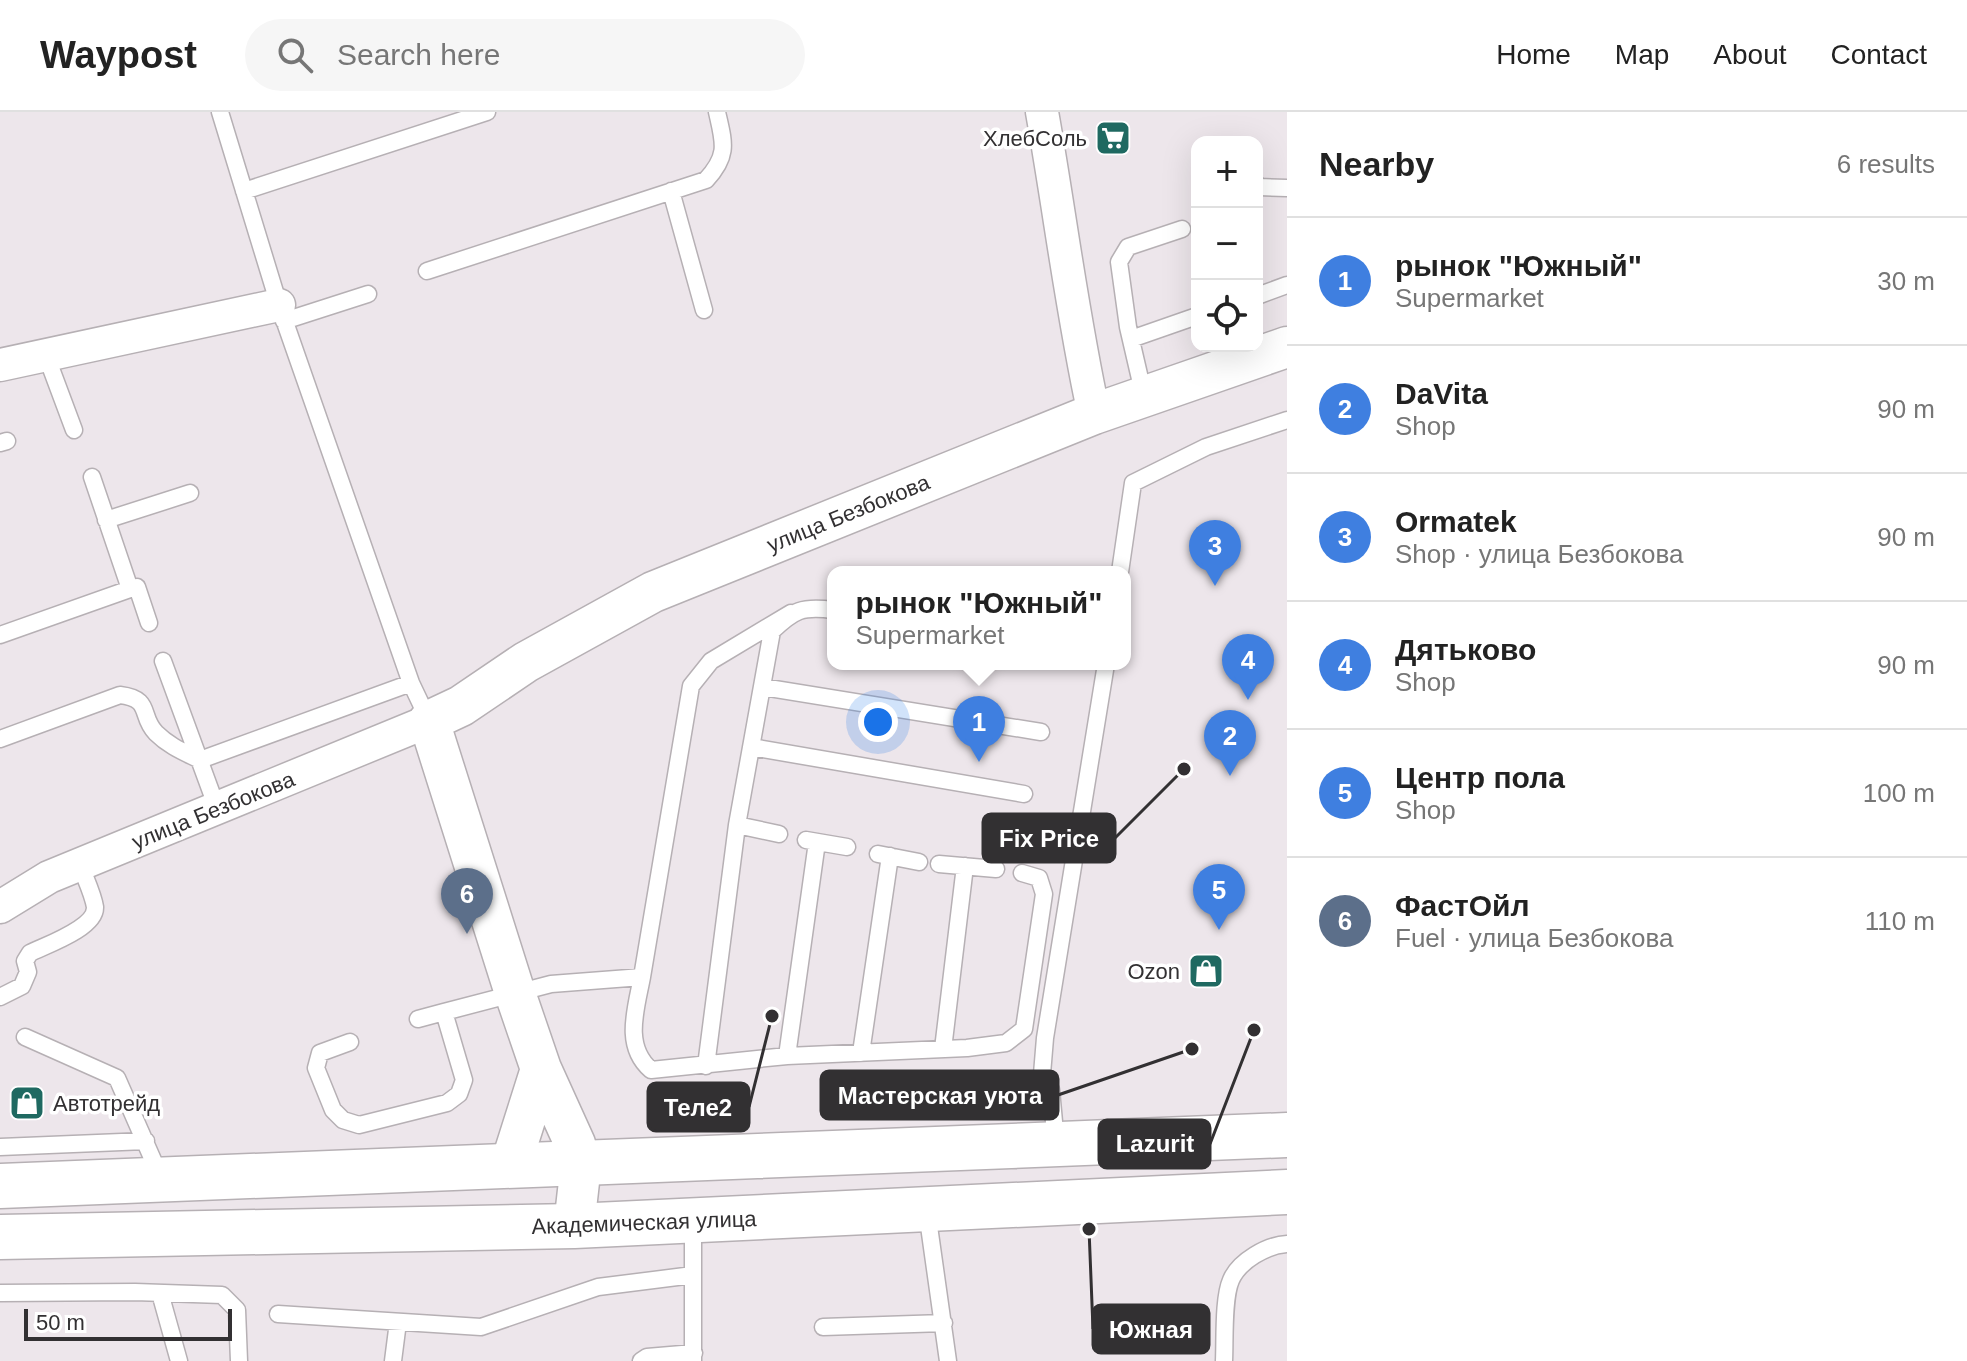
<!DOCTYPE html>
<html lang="en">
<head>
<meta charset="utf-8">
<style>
  :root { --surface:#fff; --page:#f6f6f6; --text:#222; --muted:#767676; --line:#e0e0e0; --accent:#2563eb }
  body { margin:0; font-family:Arial,sans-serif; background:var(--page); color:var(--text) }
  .controls { position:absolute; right:24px; top:24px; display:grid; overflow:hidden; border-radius:16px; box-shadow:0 8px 32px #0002 }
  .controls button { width:72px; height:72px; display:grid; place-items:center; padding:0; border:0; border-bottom:2px solid var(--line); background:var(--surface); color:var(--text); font:40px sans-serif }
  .scale { position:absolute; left:24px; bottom:20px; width:208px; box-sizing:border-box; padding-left:8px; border:4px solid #323032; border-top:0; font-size:22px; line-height:28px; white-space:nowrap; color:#323032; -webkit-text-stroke:6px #fff; paint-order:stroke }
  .you { position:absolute; left:878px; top:610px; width:28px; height:28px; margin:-20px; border:6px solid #fff; border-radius:50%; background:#1a73e8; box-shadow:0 0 0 12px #1a73e833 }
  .badge { display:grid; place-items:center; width:52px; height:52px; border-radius:50%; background:var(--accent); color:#fff; font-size:26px; font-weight:700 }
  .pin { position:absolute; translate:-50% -66px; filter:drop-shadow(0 2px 4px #0008) }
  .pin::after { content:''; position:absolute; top:42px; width:28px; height:24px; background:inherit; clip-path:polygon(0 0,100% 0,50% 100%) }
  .popup { position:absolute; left:827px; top:454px; width:304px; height:104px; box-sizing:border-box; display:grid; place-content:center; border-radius:16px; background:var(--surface); filter:drop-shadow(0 2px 6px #0005); font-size:26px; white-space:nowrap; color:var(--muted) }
  .popup b { font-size:30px; color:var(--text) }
  .popup::after { content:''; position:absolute; left:50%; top:100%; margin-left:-16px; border:16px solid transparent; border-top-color:var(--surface) }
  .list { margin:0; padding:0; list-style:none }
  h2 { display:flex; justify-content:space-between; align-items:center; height:104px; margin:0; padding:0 32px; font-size:34px }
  h2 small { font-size:26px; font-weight:400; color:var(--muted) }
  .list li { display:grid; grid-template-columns:52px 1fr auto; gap:24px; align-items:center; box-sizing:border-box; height:128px; padding:0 32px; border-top:2px solid var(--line) }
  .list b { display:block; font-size:30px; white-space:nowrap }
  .list p { margin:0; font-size:26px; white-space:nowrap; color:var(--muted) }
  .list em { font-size:26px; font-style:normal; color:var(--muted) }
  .icon { flex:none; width:44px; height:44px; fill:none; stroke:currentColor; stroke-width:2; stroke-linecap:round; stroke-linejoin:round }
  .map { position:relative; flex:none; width:1287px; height:1249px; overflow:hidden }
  header { display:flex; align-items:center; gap:48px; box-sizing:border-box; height:112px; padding:0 40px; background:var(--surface); border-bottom:2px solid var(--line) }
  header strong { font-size:38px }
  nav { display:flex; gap:44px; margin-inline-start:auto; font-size:28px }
  .search { width:560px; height:72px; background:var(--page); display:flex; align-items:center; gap:20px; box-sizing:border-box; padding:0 28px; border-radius:44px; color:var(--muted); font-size:30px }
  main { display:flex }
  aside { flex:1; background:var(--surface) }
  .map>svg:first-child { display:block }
</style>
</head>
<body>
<header>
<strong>Waypost</strong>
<div class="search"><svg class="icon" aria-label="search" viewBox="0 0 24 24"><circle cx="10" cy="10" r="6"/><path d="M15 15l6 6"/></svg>Search here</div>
<nav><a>Home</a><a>Map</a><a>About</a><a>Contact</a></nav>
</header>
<main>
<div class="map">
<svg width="1287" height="1249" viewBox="0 0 1287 1249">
  <rect width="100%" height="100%" fill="#ede6eb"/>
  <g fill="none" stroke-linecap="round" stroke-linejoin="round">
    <defs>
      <path id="service" d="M 220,0 L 279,193 L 411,571 L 429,609
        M 1257,72 L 1259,75 L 1287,76
        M 244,79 L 487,0
        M 671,79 L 704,198
        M 427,159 L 706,68 C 729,43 724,31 717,0
        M 1257,184 L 1287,173
        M 284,209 L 368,182
        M 1131,227 L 1197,204
        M 46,243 L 74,318
        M 1144,284 L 1128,215 L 1119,150 L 1128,135 L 1182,117
        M 0,331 L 7,329
        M 92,365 L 130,477 L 137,475 L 149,511
        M 106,408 L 190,381
        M 1120,460 L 1133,371 L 1206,335 L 1287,308
        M 0,523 L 130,477
        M 163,549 L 217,696
        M 762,575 L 1041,620
        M 0,627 L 120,583 C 153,587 139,604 156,621 C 169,634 184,640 200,648 L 411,571
        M 751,635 L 1024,682
        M 737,713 L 772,519 C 794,498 802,494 833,498
        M 806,728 L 847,735
        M 878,742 L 919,750
        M 939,752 L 996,757
        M 642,865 L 691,574 L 711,549 L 791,501
        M 0,885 L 22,874 L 28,860 L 25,849 L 30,841 C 46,833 96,816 95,795 C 93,782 85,766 80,752
        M 444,900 L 551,872 L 642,865 C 636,897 623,934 651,958 L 787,944 L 967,936 L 1006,931 L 1024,917 L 1044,782 L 1039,766 L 1022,761
        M 25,925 L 117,966 L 160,1064
        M 350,930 L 320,941 L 316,956 L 333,998 L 343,1008 L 359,1013 L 447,991 L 459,982 L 464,968 L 444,900 L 418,907
        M 943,937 L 965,754
        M 861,941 L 890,744
        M 787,944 L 817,730
        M 706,954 L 737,713 L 779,722
        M 1056,1031 L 1051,978 L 1042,962 L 1045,926 L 1106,552
        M 0,1035 L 146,1029
        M 927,1100 L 948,1249
        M 693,1110 L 693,1249
        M 0,1181 L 135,1180 L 222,1183 L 237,1198 L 239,1249
        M 160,1181 L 179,1249
        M 278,1202 L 481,1215 L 598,1175 L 693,1163
        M 823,1215 L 944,1211
        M 393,1249 L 398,1210
        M 641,1249 L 647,1245 L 694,1241
        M 1224,1249 C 1225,1228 1223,1186 1231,1168 C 1239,1149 1267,1133 1287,1132"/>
      <path id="minor" d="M 1042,0 C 1060,101 1072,202 1094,302
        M 0,253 L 279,193
        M 0,795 L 49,765 L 429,609"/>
      <path id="tertiary" d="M 510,1055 L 541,957
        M 574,1114 L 581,1052 L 575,1032 L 541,957 L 515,881 L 429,609 L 461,594 L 526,550 L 653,480 L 1094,302 L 1287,235"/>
      <path id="secondary" d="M 0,1074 L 1287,1023
        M 0,1125 L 574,1114 L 1287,1080"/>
    </defs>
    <use href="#service" stroke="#b6b0b4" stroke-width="19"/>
    <use href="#minor" stroke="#b6b0b4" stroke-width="35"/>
    <use href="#tertiary" stroke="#b6b0b4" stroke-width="43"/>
    <use href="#secondary" stroke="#b6b0b4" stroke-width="47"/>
    <use href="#service" stroke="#fff" stroke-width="16"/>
    <use href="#minor" stroke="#fff" stroke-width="32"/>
    <use href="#tertiary" stroke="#fff" stroke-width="40"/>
    <use href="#secondary" stroke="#fff" stroke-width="44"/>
  </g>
  <defs>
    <symbol id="supermarket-square" viewBox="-11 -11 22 22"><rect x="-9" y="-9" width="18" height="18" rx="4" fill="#1f6961" stroke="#fff"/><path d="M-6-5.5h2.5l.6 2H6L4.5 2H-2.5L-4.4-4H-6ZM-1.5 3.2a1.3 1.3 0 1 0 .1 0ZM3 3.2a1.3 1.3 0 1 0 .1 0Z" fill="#fff"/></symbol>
    <symbol id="shop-square" viewBox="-11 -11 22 22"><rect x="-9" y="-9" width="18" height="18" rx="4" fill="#1f6961" stroke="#fff"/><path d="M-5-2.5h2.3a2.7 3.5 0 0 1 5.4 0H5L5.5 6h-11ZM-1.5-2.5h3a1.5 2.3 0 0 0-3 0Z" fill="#fff"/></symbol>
  </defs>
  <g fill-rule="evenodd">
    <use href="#supermarket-square" x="1093" y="6" width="40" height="40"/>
    <use href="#shop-square" x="1186" y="839" width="40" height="40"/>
    <use href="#shop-square" x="7" y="971" width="40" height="40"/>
  </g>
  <g text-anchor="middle" stroke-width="7" stroke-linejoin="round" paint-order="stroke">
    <g font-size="22" fill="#323032" stroke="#fff" text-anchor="end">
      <text x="1087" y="34">ХлебСоль</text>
      <text x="1180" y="867">Ozon</text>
      <text x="53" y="999" text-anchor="start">Автотрейд</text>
    </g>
    <g font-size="22" fill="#323032" stroke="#fff">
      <text transform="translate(848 401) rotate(-22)" y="8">улица Безбокова</text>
      <text transform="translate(213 698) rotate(-22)" y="8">улица Безбокова</text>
      <text transform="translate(644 1110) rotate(-2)" y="8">Академическая улица</text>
    </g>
  </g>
  <path fill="none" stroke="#323032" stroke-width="3" d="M1184 657L1115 726M1192 937L1058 983M772 904L749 995M1254 918L1210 1032M1089 1117L1093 1217"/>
  <g fill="#323032" stroke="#fff" stroke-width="3">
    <circle cx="1184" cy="657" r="8"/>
    <circle cx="1192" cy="937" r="8"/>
    <circle cx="772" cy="904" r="8"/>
    <circle cx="1254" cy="918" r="8"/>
    <circle cx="1089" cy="1117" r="8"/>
  </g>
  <g fill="#323032" stroke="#323032" stroke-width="3">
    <rect x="983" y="702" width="132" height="48" rx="8"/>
    <rect x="821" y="959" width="237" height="48" rx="8"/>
    <rect x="648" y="971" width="101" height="48" rx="8"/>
    <rect x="1099" y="1008" width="111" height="48" rx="8"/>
    <rect x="1093" y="1193" width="116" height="48" rx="8"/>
  </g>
  <g font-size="24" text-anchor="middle" font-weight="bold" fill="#fff">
    <text x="1049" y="735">Fix Price</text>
    <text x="940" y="992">Мастерская уюта</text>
    <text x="698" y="1004">Теле2</text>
    <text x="1155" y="1040">Lazurit</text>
    <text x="1151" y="1226">Южная</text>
  </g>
</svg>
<div class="controls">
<button>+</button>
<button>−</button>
<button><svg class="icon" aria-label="locate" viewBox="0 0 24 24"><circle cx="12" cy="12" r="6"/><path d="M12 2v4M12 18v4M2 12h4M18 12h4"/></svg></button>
</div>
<div class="scale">50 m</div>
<div class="you"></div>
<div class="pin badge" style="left:979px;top:650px;background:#3f7fe0">1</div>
<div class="popup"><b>рынок &quot;Южный&quot;</b>Supermarket</div>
<div class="pin badge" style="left:1230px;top:664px;background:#3f7fe0">2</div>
<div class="pin badge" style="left:1215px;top:474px;background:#3f7fe0">3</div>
<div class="pin badge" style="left:1248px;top:588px;background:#3f7fe0">4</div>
<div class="pin badge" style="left:1219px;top:818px;background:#3f7fe0">5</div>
<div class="pin badge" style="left:467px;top:822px;background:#5c6f8a">6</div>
</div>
<aside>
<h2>Nearby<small>6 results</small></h2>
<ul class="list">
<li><span class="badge" style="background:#3f7fe0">1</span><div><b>рынок &quot;Южный&quot;</b><p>Supermarket</p></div><em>30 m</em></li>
<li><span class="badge" style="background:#3f7fe0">2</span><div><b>DaVita</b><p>Shop</p></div><em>90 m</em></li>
<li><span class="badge" style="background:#3f7fe0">3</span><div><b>Ormatek</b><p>Shop · улица Безбокова</p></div><em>90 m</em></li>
<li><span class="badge" style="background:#3f7fe0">4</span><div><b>Дятьково</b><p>Shop</p></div><em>90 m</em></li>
<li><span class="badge" style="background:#3f7fe0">5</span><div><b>Центр пола</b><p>Shop</p></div><em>100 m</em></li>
<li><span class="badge" style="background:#5c6f8a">6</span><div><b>ФастОйл</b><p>Fuel · улица Безбокова</p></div><em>110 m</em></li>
</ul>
</aside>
</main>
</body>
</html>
